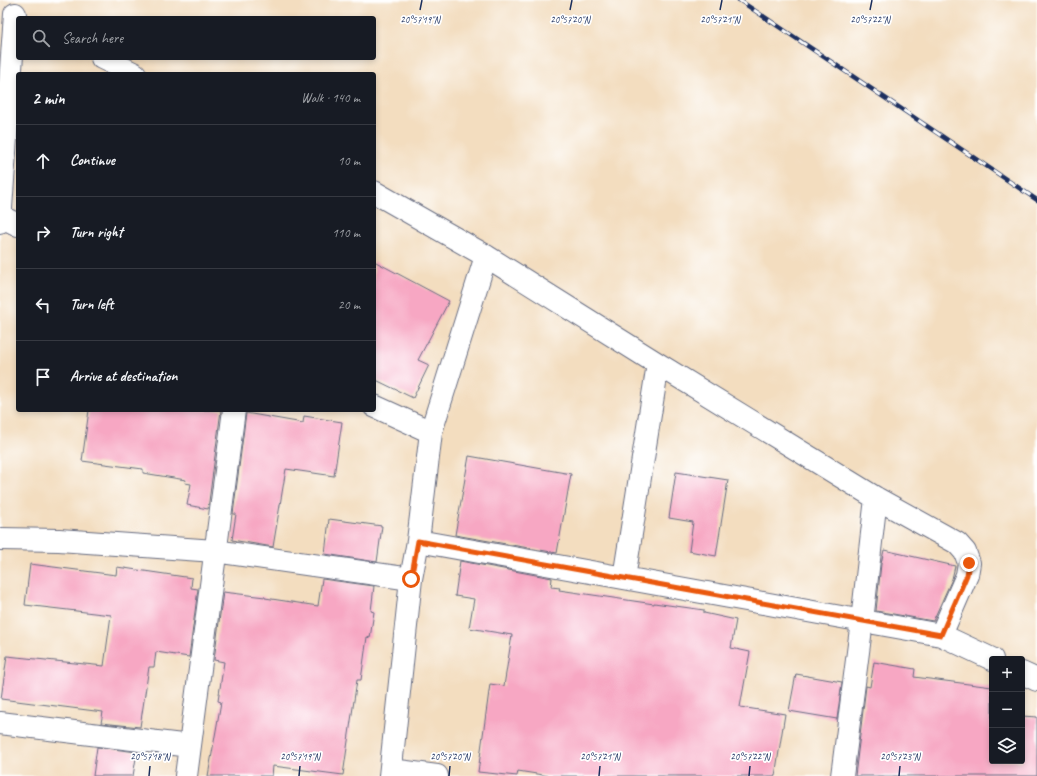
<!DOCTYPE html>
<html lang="en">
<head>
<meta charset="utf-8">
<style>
  :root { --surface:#171b24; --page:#242831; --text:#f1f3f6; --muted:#9ea1a6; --line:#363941 }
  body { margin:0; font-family:Caveat,sans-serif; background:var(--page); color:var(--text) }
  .controls { position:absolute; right:12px; bottom:12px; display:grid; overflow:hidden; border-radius:4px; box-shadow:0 2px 6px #0003 }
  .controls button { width:36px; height:36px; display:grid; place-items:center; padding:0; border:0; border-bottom:1px solid var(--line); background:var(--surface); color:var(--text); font:20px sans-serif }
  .stop { position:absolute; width:12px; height:12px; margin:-9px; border:3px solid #ea580c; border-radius:50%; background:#fff }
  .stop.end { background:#ea580c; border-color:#fff; box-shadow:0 1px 4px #0008 }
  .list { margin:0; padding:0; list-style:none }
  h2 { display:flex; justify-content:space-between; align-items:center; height:52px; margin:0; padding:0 16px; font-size:17px }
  h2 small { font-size:13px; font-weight:400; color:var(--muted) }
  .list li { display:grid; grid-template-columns:26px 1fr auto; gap:12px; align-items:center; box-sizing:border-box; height:72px; padding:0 16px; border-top:1px solid var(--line) }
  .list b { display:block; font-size:15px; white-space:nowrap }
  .list em { font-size:13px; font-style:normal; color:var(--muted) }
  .icon { flex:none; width:22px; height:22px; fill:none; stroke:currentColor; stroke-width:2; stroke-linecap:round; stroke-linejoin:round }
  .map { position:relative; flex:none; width:1037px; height:776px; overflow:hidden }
  .search { position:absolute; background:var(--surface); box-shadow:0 2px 6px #0003; left:16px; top:16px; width:360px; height:44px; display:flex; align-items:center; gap:10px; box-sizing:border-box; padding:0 14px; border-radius:4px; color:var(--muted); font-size:15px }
  .panel { position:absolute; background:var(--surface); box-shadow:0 2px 6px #0003; left:16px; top:72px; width:360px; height:340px; border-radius:4px }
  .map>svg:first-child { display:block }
</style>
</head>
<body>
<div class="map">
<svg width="1037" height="776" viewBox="0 0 1037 776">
  <rect width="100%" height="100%" fill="#fff"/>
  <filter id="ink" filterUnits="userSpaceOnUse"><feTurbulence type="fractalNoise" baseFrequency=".025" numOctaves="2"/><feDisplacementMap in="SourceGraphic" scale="8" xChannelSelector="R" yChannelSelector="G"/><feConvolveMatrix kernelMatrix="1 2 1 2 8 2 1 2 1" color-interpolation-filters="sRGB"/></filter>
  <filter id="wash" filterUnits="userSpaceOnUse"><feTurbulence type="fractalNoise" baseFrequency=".012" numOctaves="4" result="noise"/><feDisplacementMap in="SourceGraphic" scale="16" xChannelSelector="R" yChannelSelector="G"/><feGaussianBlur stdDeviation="0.9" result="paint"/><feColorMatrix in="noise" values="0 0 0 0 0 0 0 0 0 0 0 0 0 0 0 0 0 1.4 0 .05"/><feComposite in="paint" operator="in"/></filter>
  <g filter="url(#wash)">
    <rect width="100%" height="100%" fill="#f3ddbf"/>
    <g id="blocks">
      <path fill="#f7a7c3" d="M 374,261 L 449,301 L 418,360 L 429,365 L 413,398 L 374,379 Z
        M 89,410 L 221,410 L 208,509 L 187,505 L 191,484 L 185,483 L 186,480 L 143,473 L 143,469 L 82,461 Z
        M 246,413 L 303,423 L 304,416 L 342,422 L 334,476 L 286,469 L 273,547 L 232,540 L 236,514 L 233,514 Z
        M 469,456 L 571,474 L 557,553 L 455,535 Z
        M 676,472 L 728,480 L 716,556 L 689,551 L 693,522 L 669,518 Z
        M 329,519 L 382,526 L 377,562 L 325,554 Z
        M 884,550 L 955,566 L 952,579 L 933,621 L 876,611 L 881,564 Z
        M 460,561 L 552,578 L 551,587 L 560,588 L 559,590 L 654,604 L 654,603 L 704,610 L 704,613 L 736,620 L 731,648 L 750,652 L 740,707 L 785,714 L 775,776 L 549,776 L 518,771 L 517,776 L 478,772 L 490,684 L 504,686 L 512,635 L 469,628 L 474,599 L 455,596 Z
        M 30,564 L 116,575 L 117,567 L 192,578 L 191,588 L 198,589 L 189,657 L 156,652 L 154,667 L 149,667 L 140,727 L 101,723 L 103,712 L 1,699 L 7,656 L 104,666 L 111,615 L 25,605 Z
        M 322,579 L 374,586 L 371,611 L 374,612 L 370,638 L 367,637 L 361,680 L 357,680 L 343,775 L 273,766 L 272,776 L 208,776 L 221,702 L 218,701 L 224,662 L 214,660 L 223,592 L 265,597 L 265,598 L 318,606 Z
        M 874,662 L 915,669 L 914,677 L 992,687 L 992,761 L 1022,761 L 1022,716 L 1037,717 L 1037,776 L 855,776 L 866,686 L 870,687 Z
        M 796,674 L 842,682 L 837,719 L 789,711 Z
        M 97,747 L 137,752 L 133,776 L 93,776 Z"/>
    </g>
  </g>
  <g filter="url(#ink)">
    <use href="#blocks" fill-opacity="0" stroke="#676c80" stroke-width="1"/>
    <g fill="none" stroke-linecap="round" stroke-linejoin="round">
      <defs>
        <path id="street" d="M 102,58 L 135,74
          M 374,192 L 486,256 L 658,364 L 876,498 L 957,543 L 965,552 L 969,563 L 967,575 L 941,635
          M 0,216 L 18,225
          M 0,222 L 15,14
          M 374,406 L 431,432
          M 0,539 L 59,540 L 215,551 L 411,579
          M 418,541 L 941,635 L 992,659
          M 624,578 L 658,364
          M 1022,673 L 1037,680
          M 0,723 L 190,746
          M 391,770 L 437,776
          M 186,776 L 234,410
          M 390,776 L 411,579 L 418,541 L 431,432 L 486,256
          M 842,776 L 862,621 L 876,498"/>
      </defs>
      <use href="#street" stroke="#676c80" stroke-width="24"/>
      <use href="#street" stroke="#fff" stroke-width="22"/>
      <defs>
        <path id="rail" d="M 739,0 L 1037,200"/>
      </defs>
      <use href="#rail" stroke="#1b2f5e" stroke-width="4.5"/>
      <use href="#rail" stroke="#fff" stroke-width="3" stroke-dasharray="9" stroke-linecap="butt"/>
    </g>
  </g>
  <g fill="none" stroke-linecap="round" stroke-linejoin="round" filter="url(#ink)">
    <path stroke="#ea580c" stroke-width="5" d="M 411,579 L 418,541 L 941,635 L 967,575 L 969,563"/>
  </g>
  <path fill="none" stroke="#1b2f5e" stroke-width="1.5" d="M 420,10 L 422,0M 570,10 L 572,0M 720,10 L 722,0M 870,10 L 872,0M 149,776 L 150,766M 299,776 L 300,766M 449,776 L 450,766M 599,776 L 600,766M 749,776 L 750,766M 899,776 L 900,766"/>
  <g font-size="10" text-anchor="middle" fill="#1b2f5e" stroke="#fff" stroke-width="3.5" stroke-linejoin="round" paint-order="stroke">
    <text x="420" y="23">20°57'19"N</text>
    <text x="570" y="23">20°57'20"N</text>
    <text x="720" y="23">20°57'21"N</text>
    <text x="870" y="23">20°57'22"N</text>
    <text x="150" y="760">20°57'18"N</text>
    <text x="300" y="760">20°57'19"N</text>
    <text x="450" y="760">20°57'20"N</text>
    <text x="600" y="760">20°57'21"N</text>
    <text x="750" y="760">20°57'22"N</text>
    <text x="900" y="760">20°57'23"N</text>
  </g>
</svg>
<div class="controls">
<button>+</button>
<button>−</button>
<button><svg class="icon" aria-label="layers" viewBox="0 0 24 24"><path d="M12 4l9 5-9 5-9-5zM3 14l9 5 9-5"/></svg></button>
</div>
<div class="stop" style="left:411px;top:579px"></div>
<div class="stop end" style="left:969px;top:563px"></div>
<div class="search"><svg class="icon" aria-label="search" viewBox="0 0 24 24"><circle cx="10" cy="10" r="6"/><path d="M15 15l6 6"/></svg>Search here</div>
<section class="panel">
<h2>2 min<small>Walk · 140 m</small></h2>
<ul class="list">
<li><svg class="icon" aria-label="ahead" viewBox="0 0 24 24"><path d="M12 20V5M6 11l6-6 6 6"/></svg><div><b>Continue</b></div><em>10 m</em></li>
<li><svg class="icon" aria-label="right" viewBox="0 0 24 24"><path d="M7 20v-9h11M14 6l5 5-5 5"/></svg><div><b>Turn right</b></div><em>110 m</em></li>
<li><svg class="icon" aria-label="left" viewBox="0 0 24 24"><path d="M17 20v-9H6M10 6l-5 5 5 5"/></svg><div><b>Turn left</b></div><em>20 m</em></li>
<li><svg class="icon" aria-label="arrive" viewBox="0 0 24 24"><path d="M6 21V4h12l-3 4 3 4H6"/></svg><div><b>Arrive at destination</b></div></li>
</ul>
</section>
</div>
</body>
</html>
